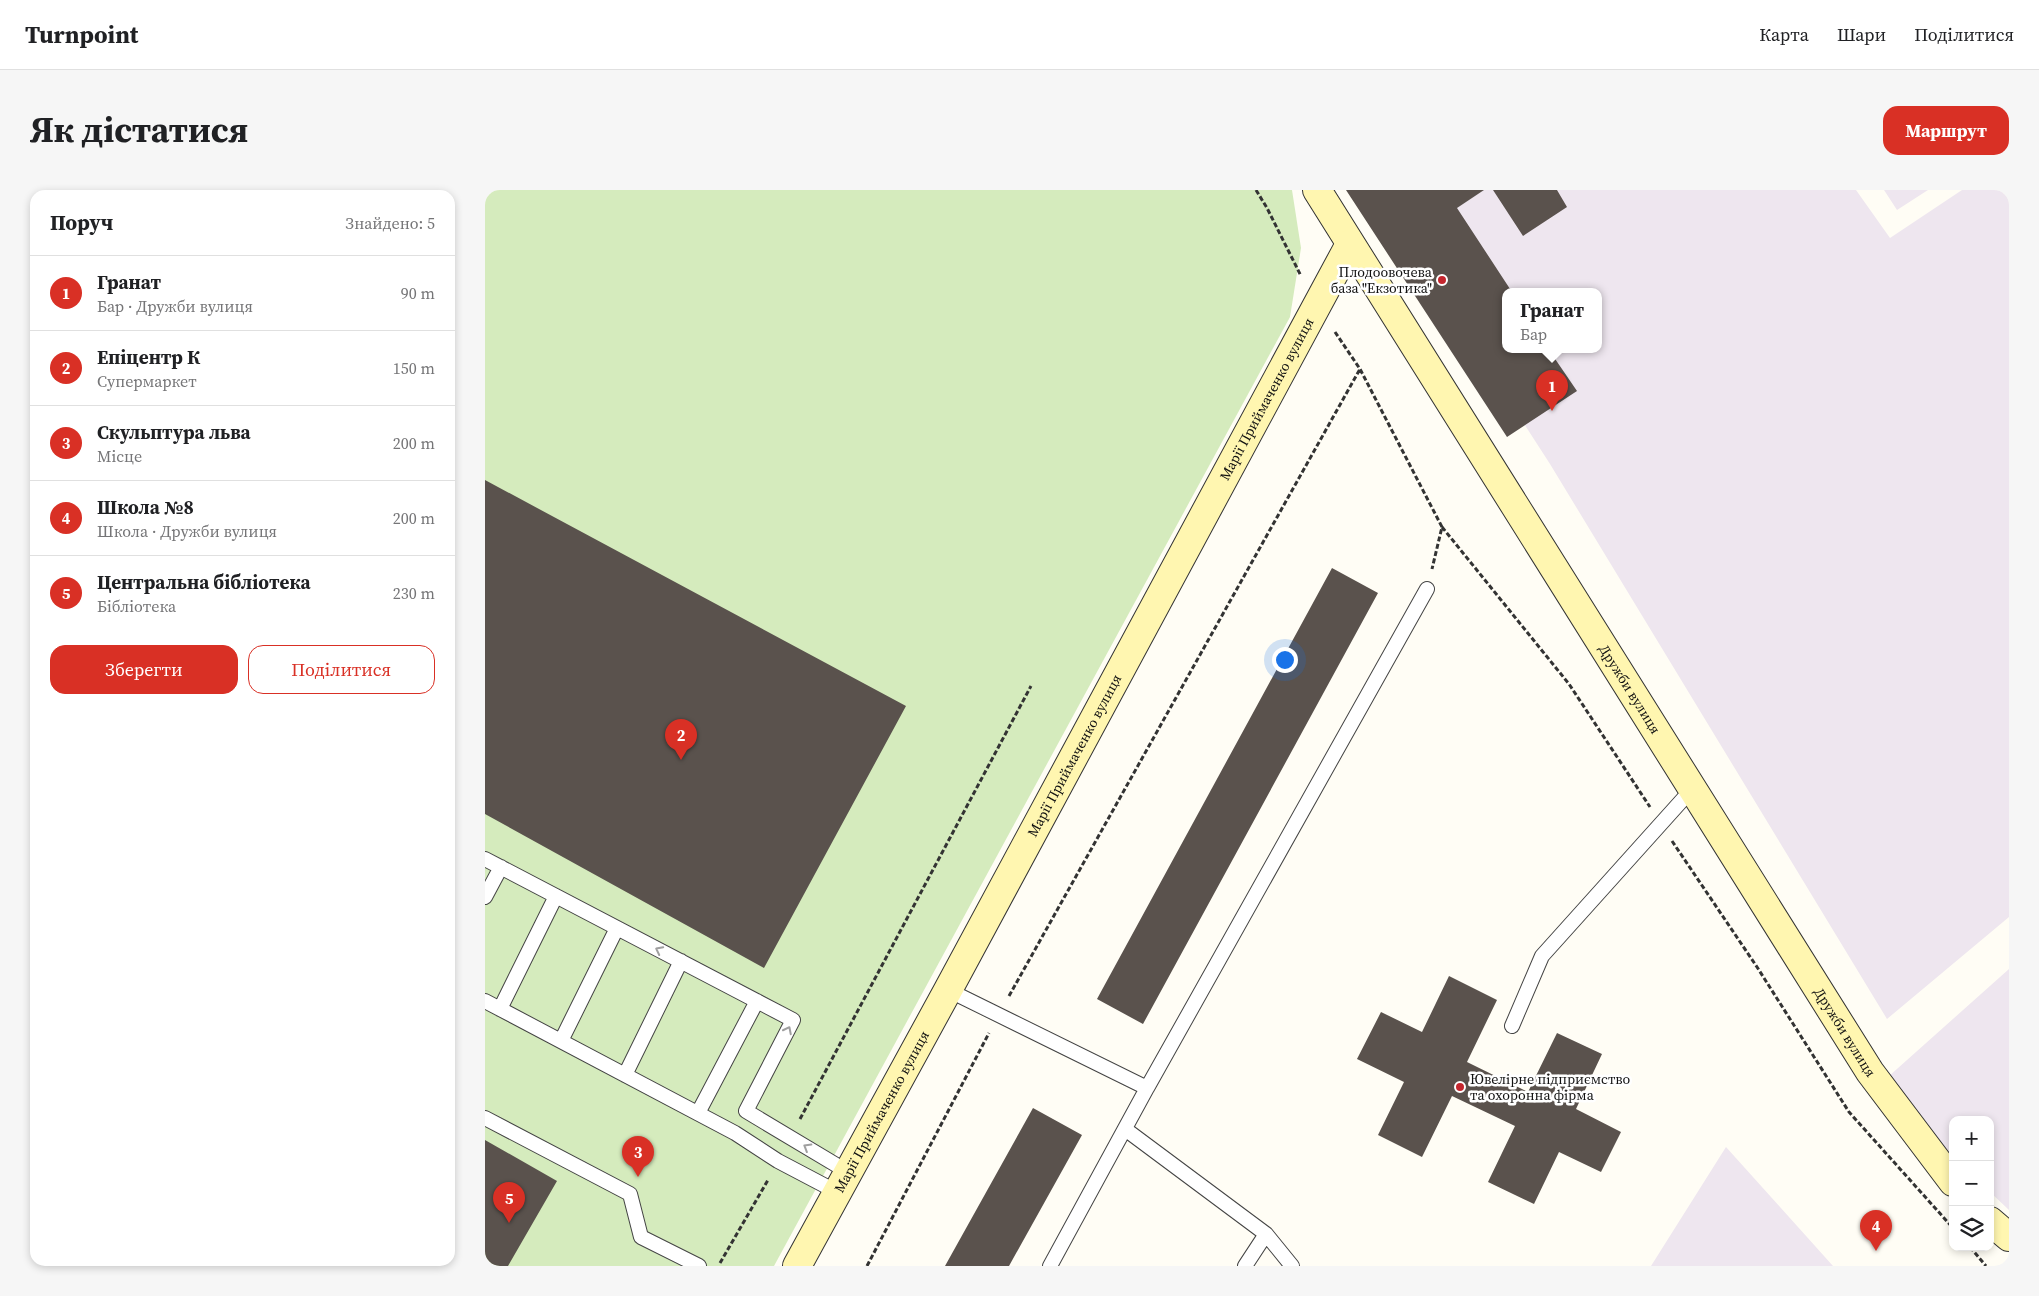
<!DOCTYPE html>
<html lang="uk">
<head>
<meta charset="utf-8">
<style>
  :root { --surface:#fff; --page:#f6f6f6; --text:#202124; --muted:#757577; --line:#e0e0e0; --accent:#d93025 }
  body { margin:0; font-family:"Source Serif 4",serif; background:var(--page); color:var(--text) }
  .controls { position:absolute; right:15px; bottom:15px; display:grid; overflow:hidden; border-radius:10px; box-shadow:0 2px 8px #0003 }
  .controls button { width:45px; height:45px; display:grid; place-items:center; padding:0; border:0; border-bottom:1px solid var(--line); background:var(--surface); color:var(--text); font:25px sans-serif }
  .you { position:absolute; left:799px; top:469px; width:18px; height:18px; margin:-12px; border:4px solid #fff; border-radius:50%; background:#1a73e8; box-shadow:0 0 0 8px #1a73e833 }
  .badge { display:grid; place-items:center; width:32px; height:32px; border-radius:50%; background:var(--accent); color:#fff; font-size:16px; font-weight:700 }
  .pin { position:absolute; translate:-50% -41px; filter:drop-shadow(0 1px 2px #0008) }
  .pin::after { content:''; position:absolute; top:26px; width:18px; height:15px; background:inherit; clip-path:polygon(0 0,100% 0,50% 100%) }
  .popup { position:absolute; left:1017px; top:98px; width:100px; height:65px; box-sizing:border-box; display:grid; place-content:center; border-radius:10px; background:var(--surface); filter:drop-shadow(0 1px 4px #0005); font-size:16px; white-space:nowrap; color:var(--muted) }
  .popup b { font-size:19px; color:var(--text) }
  .popup::after { content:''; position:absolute; left:50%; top:100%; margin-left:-10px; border:10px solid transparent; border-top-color:var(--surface) }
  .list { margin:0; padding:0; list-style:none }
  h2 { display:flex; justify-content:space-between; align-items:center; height:65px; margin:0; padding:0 20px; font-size:21px }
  h2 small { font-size:16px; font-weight:400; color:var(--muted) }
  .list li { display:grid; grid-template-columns:32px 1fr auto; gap:15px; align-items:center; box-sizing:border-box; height:75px; padding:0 20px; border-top:1px solid var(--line) }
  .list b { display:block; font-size:19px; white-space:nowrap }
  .list p { margin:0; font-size:16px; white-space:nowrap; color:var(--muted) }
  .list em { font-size:16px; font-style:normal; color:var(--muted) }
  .actions { display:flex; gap:10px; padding:15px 20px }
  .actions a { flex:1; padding:11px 0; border:1px solid var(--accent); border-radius:15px; text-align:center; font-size:18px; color:var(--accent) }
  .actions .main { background:var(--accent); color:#fff }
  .icon { flex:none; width:28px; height:28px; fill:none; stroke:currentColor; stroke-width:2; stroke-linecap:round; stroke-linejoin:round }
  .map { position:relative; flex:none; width:1524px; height:1076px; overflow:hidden; border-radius:15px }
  header { display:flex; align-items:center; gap:30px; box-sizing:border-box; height:70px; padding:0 25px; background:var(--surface); border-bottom:1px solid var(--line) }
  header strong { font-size:24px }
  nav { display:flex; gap:28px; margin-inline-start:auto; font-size:18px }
  .intro { display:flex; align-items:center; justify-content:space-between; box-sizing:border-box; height:120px; padding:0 30px }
  h1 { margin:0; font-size:35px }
  .button { padding:12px 22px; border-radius:15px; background:var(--accent); color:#fff; font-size:18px; font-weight:700 }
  main { display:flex; gap:30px; padding:0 30px }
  aside { flex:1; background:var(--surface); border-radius:15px; box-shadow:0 2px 8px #0003 }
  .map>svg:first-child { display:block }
</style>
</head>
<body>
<header>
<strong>Turnpoint</strong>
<nav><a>Карта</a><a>Шари</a><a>Поділитися</a></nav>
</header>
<div class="intro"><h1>Як дістатися</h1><a class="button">Маршрут</a></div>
<main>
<aside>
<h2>Поруч<small>Знайдено: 5</small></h2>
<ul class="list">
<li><span class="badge">1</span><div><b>Гранат</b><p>Бар · Дружби вулиця</p></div><em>90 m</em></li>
<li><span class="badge">2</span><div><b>Епіцентр К</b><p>Супермаркет</p></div><em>150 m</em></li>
<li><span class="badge">3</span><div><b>Скульптура льва</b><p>Місце</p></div><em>200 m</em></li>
<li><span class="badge">4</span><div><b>Школа №8</b><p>Школа · Дружби вулиця</p></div><em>200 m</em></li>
<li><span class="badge">5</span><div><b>Центральна бібліотека</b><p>Бібліотека</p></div><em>230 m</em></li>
</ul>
<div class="actions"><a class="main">Зберегти</a><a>Поділитися</a></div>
</aside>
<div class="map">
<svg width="1524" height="1076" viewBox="0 0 1524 1076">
  <rect width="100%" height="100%" fill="#fffdf5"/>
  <path fill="#eee6ef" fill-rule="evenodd" d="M 888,0 L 1371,0 L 1405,48 L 1477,0 L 1524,0 L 1524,727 L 1402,829 L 1065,274 ZM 1021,102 L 1113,102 L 1113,160 L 1021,160 Z
    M 1399,0 L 1443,0 L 1412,20 Z
    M 1524,779 L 1524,1020 L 1505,1002 L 1505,930 L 1468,930 L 1468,966 L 1394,895 Z
    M 1241,957 L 1348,1076 L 1166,1076 Z"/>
  <path fill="#d5ebbd" d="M 0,0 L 807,0 L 816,58 L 805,127 L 289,1076 L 0,1076 Z"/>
  <path fill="#5a524d" d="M 861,0 L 999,0 L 972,18 L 1027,102 L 1021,102 L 1021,160 L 1064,160 L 1092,201 L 1022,247 Z
    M 1008,0 L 1072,0 L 1082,17 L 1038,46 Z
    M 0,290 L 421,516 L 279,778 L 0,624 Z
    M 847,378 L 893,403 L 658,834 L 612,809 Z
    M 964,786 L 1012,810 L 982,872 L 1043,902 L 1072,843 L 1117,864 L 1091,919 L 1136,942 L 1116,982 L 1074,962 L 1049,1014 L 1003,992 L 1030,936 L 967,906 L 937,967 L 893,945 L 919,892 L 872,869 L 896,822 L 937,842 Z
    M 548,918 L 597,945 L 524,1076 L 460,1076 Z
    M 0,950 L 72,991 L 23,1076 L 0,1076 Z"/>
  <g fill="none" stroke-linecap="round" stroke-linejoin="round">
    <defs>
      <path id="lane" d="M 0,669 L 308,830 L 261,921 L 363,982
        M 0,707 L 16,677
        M 463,800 L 662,898 L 565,1076
        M 0,811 L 250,943 L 293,971 L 352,1002
        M 15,819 L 71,706
        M 1027,836 L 1057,766 L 1208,598
        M 76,851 L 132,738
        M 140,885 L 196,771
        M 662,898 L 942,399
        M 213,923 L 272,811
        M 0,928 L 145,1004 L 156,1047 L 214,1076
        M 640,939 L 781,1044 L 760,1076
        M 781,1044 L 807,1076"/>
      <g id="secondary">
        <path id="s1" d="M 832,0 L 1385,882 L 1468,992"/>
        <path d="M 1505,1031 L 1524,1047"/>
        <path id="s2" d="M 312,1076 L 463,800 L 865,54"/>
      </g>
    </defs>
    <use href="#lane" stroke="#444" stroke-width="16"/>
    <use href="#secondary" stroke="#333" stroke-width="30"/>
    <path stroke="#333" stroke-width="3" stroke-dasharray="5 2.5" stroke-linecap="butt" d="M 771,0 L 782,18 L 816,86
      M 850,142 L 875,179 L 957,337 L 947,379
      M 957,337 L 1084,494 L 1165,617
      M 1187,651 L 1272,777 L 1364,922 L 1468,1038
      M 524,806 L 875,179
      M 315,929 L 546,496
      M 1485,1057 L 1501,1076
      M 235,1073 L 283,990
      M 382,1076 L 504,843"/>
    <use href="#lane" stroke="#fff" stroke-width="14"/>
    <use href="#secondary" stroke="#fff6b0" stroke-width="28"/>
  </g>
  <defs><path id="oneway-chevron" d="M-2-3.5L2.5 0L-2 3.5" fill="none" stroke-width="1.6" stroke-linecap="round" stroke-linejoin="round" transform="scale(1.25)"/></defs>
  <g stroke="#a0a0a0">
    <use href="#oneway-chevron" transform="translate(174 760) rotate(-153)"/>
    <use href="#oneway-chevron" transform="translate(303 840) rotate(-63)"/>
    <use href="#oneway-chevron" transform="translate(322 957) rotate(-149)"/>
  </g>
  <g fill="#c4262e" stroke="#fff" stroke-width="2">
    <circle cx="957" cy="90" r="5"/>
    <circle cx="975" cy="897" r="5"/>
  </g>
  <g text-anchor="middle" stroke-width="5" stroke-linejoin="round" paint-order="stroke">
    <g font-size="14" fill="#111" stroke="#fff" text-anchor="end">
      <text x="947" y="87">Плодоовочева<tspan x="947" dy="16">база "Екзотика"</tspan></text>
      <text x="985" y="894" text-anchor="start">Ювелірне підприємство<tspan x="985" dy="16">та охоронна фірма</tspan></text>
    </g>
    <g font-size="14" fill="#111" stroke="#fff">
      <text dy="5" stroke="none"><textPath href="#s2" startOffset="986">Марії Приймаченко вулиця</textPath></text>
      <text dy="5" stroke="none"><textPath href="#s1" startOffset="589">Дружби вулиця</textPath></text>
      <text dy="5" stroke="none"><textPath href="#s2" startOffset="581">Марії Приймаченко вулиця</textPath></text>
      <text dy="5" stroke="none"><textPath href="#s1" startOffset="994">Дружби вулиця</textPath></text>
      <text dy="5" stroke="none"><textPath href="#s2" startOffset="176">Марії Приймаченко вулиця</textPath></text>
    </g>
  </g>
</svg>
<div class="controls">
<button>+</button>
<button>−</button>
<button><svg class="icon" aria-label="layers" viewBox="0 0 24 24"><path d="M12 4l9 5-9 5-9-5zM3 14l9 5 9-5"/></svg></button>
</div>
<div class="you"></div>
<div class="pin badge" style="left:1067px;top:221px">1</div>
<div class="popup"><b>Гранат</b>Бар</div>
<div class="pin badge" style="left:196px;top:570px">2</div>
<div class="pin badge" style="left:153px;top:987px">3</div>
<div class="pin badge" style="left:1391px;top:1061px">4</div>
<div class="pin badge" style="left:24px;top:1033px">5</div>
</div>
</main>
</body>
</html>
